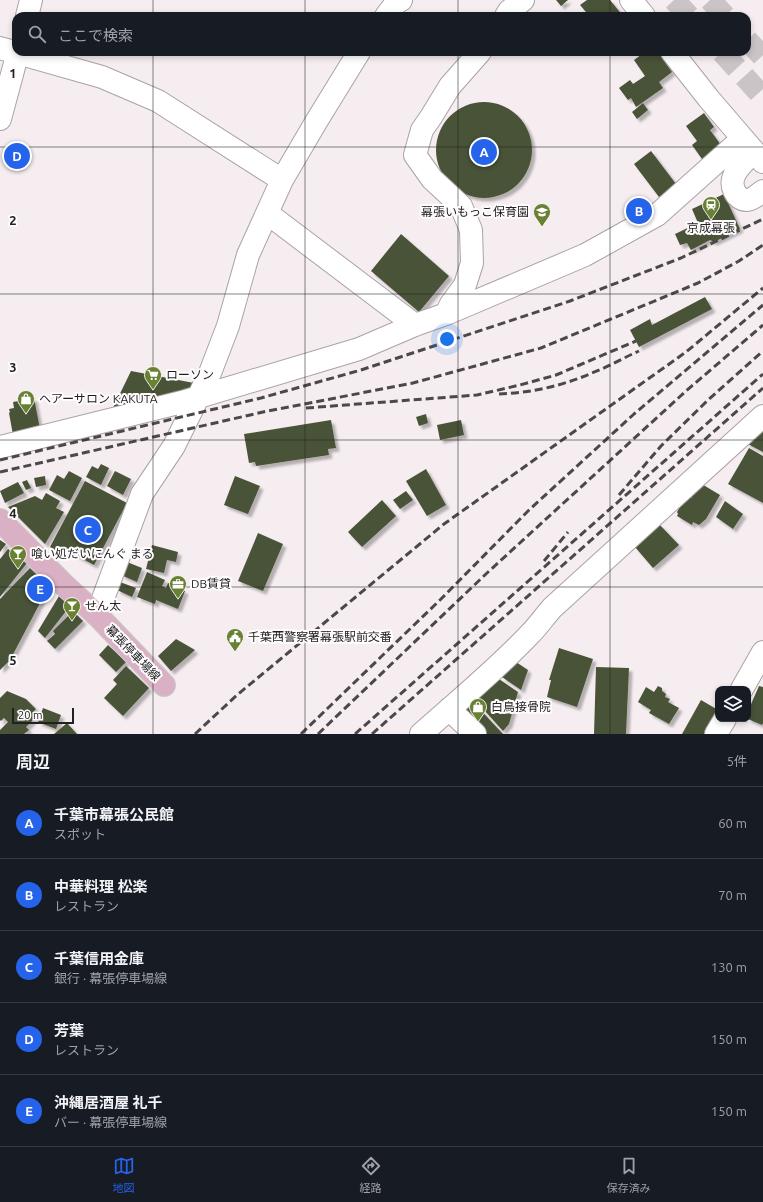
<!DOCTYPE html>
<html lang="ja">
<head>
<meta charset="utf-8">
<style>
  :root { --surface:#171b24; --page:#242831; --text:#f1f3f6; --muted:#9ea1a6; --line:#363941; --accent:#2563eb }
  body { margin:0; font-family:Ubuntu,"Noto Sans JP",sans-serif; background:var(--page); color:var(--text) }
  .controls { position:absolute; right:12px; bottom:12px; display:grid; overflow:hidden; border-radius:8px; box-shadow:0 2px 6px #0003 }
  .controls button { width:36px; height:36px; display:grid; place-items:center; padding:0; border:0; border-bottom:1px solid var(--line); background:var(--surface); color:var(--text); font:20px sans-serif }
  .scale { position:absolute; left:12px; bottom:10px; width:62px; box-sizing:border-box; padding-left:4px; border:2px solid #232022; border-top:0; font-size:11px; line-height:14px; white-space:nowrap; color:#232022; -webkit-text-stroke:3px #fefcfd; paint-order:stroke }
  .you { position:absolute; left:447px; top:339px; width:14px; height:14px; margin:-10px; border:3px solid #fff; border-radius:50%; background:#1a73e8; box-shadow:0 0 0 6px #1a73e833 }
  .badge { display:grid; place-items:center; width:26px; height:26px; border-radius:50%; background:var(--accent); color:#fff; font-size:13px; font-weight:700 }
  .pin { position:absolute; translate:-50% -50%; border:2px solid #fff; box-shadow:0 1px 4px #0006 }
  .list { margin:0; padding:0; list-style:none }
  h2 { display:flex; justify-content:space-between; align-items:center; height:52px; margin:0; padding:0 16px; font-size:17px }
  h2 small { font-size:13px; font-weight:400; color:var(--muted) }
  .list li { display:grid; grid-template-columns:26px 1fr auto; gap:12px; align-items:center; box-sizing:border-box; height:72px; padding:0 16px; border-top:1px solid var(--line) }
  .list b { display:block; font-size:15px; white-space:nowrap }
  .list p { margin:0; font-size:13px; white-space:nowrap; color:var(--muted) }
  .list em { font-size:13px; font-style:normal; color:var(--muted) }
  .icon { flex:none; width:22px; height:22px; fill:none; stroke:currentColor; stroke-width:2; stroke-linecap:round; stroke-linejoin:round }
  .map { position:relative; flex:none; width:763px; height:734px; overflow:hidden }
  .search { position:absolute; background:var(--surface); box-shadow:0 2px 6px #0003; left:12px; right:12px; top:12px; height:44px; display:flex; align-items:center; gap:10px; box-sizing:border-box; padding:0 14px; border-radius:12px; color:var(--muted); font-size:15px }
  .sheet { height:412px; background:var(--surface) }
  nav { display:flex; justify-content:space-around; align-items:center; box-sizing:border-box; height:56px; border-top:1px solid var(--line); background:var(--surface); font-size:11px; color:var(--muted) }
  nav a { display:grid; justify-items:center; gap:2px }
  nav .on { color:var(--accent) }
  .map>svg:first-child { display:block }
</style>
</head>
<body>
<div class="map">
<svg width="763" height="734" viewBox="0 0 763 734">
  <defs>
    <filter id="shadow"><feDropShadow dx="3.5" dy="3.5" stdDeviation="1" flood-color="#0004"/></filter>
  </defs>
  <rect width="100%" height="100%" fill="#f5edf0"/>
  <path fill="#4a5339" filter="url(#shadow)" d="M 556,0 L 568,0 L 561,6 Z
    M 587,0 L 610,0 L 623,16 L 581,16 L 586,12 L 580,5 Z
    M 645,52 L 658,52 L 672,72 L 659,82 L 663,88 L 636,107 L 631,98 L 628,100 L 619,88 L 630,80 L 633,84 L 645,76 L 634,60 Z
    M436 150a48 48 0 1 1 96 0a48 48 0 1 1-96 0Z
    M 643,103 L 648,110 L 637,119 L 632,112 Z
    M 704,113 L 714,127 L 710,130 L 721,145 L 702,159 L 692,145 L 697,141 L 686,126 Z
    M 651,151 L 676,184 L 659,197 L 634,164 Z
    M 724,194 L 740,229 L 714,242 L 710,240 L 691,250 L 687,243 L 680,245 L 675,234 L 698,223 L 692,209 Z
    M 401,234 L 449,276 L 419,312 L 371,271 Z
    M 705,297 L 712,309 L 639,347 L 630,330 L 650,319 L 652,325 Z
    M 131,371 L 194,383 L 193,394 L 112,410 Z
    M 34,398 L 40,429 L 13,435 L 9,413 L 10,412 L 9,409 L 14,408 L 13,402 Z
    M 426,414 L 428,423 L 419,426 L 416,417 Z
    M 331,420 L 336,448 L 328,449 L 329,455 L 256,466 L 255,462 L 249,463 L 244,434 Z
    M 461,420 L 464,435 L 440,440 L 437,425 Z
    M 763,427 L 763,452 L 746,443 Z
    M 749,448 L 763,456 L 763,503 L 728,484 Z
    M 101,464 L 109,468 L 101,485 L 86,477 L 92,466 L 98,469 Z
    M 426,469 L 446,505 L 427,516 L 406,481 Z
    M 69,471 L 82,478 L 70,501 L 49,490 L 57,475 L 64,479 Z
    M 115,471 L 131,479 L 123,495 L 107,486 Z
    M 45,476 L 46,485 L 36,487 L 34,478 Z
    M 235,476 L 260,486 L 248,514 L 224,505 Z
    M 27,480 L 31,488 L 26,490 L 22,482 Z
    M 85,481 L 127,503 L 94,565 L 62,548 L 59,552 L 50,547 Z
    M 18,482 L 24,493 L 5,503 L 0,491 Z
    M 700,483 L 720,495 L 706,519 L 699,525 L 693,522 L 692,525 L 677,516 L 678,514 L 677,512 L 686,496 L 691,498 Z
    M 406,491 L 413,500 L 400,509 L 393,500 Z
    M 46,493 L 60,501 L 56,508 L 64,512 L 45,544 L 8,507 L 35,496 L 42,500 Z
    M 382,500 L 396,516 L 362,547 L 348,532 Z
    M 725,501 L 743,514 L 733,529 L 716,517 Z
    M 660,525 L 679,545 L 653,568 L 635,547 Z
    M 258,533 L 283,544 L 263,591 L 238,581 Z
    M 0,540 L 6,544 L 0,552 Z
    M 152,545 L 178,552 L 176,562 L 167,560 L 164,573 L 146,569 Z
    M 8,549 L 27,563 L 0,597 L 0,559 Z
    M 127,562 L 142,568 L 137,582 L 121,575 Z
    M 30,568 L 49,586 L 10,660 L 0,670 L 0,599 Z
    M 147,572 L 165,580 L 162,586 L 166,588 L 168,583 L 185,591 L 178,609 L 156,600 L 155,604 L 137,597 Z
    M 120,582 L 136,588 L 132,597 L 117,590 Z
    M 59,596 L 70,606 L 45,638 L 38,631 Z
    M 73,611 L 83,621 L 55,649 L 47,641 L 55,634 L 53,631 Z
    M 176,639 L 195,650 L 171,671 L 158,656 Z
    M 108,645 L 126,662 L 116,672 L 99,655 Z
    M 559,648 L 593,659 L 577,707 L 547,697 L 551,680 L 549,680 Z
    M 516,662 L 528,670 L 521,690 L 502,677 Z
    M 126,666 L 149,688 L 123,716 L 104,698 L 117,684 L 113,680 Z
    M 596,667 L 629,668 L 626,734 L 594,734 Z
    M 499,679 L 518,692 L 509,724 L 503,731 L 476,701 Z
    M 658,686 L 662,688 L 662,691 L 666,694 L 665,697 L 670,699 L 668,702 L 679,708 L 669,724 L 649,713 L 651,710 L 638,702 L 646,687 L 654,692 Z
    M 759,686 L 763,687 L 763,723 L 762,725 L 748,719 L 748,711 Z
    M 7,691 L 26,699 L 36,709 L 33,712 L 37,716 L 26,727 L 29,730 L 24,734 L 0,734 L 0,730 L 8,722 L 4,718 L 1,721 L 0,720 L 0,698 Z
    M 701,700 L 718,710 L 718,712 L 705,734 L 682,734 Z
    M 474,703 L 503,734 L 483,734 L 463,713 Z
    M 43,708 L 61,715 L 56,729 L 38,722 Z
    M 67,723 L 77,734 L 54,734 Z"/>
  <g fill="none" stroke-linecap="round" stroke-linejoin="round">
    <path stroke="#cbc4c7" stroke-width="22" stroke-dasharray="22 11" stroke-linecap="butt" d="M 674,0 L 689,16
      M 710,0 L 725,16
      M 747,40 L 763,57
      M 722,52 L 763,97"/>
    <defs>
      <path id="minor" d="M 631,0 L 644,16
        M 27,16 L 31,0
        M 386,16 L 396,3 L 401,0
        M 506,16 L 509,11 L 523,0
        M 0,48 L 102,77 L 158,101 L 282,180
        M 672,52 L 709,99 L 763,162
        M 0,119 L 18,52
        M 754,152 C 747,159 737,167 734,176 C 730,185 735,200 747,200 C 753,200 758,194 763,191
        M 267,213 L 415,325
        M 446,314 L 451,304 L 465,285 L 472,263 L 471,230 L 461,206 L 432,179 L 415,155 L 422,130 L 431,117 L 450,86 L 480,52
        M 0,447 L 182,402 L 359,349 L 415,325 L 446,314 L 585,255 L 657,215 L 742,139
        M 97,615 L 142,494 L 174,446 L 210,373 L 228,326 L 248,255 L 282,180 L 316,122 L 359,52
        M 742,689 L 763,652
        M 449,709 L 475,734
        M 421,734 C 458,701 496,670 530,634 C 538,626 545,616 552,608 L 763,416
        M 716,734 L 725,719"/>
      <path id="major" d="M 0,520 L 63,584 L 97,615 L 164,685"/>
    </defs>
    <use href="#minor" stroke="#aaa2a5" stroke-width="24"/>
    <use href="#major" stroke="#cac9ca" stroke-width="24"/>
    <use href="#minor" stroke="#fff" stroke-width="22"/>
    <use href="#major" stroke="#dab0c4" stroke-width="22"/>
    <path stroke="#4c484a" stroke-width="3" stroke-dasharray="8 4" stroke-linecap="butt" d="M 499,394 C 530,393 562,386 592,373 C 608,367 623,358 639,351
      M 306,408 L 477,395 L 520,385 L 556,375 L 636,341
      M 0,460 L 261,398 L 361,370 L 570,301 L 681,258 L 763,219
      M 0,472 L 263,412 L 413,383 L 541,348 L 698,283 L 739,261 L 763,245
      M 619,495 L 661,446 L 708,400 L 763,351
      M 544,561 L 568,532
      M 195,734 L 237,695 L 444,524 L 686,352 L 763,288
      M 301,734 L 441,599 L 529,510 L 634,414 L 763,305
      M 318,734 L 487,573 L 686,391 L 763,325
      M 355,734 L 763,374
      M 372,734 L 763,388"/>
  </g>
  <path fill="none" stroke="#232022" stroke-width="1" stroke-opacity="0.55" d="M 153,0 L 153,16M 305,0 L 305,16M 458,0 L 458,16M 610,0 L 610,16M 153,52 L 153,734M 305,52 L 305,734M 458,52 L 458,734M 610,52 L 610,734M 0,147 L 763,147M 0,294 L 763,294M 0,440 L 763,440M 0,587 L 763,587"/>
  <defs>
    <symbol id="station-pin" viewBox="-11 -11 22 30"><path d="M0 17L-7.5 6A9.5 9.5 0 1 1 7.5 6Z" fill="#698133" stroke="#fefcfd"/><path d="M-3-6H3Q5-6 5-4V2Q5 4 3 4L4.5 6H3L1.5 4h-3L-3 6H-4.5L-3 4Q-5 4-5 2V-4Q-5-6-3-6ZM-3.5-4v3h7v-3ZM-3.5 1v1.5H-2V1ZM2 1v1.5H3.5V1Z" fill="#fff"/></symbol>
    <symbol id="school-pin" viewBox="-11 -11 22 30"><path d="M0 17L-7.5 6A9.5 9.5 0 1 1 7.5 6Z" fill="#698133" stroke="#fefcfd"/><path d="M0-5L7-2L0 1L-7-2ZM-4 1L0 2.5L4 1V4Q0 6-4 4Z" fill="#fff"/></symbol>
    <symbol id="supermarket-pin" viewBox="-11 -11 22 30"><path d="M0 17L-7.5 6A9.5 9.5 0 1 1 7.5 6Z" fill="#698133" stroke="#fefcfd"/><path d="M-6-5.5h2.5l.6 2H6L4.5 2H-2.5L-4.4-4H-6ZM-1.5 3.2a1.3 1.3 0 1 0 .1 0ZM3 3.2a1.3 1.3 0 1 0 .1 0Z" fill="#fff"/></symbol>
    <symbol id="shop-pin" viewBox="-11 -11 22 30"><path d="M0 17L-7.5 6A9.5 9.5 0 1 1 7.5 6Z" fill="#698133" stroke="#fefcfd"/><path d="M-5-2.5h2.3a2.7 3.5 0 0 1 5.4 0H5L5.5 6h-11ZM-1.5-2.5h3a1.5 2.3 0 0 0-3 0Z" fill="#fff"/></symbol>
    <symbol id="bar-pin" viewBox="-11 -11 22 30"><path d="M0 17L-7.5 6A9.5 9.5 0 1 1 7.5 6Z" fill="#698133" stroke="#fefcfd"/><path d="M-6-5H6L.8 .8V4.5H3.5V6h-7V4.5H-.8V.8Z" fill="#fff"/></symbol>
    <symbol id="office-pin" viewBox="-11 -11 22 30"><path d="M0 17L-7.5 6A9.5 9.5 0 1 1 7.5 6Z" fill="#698133" stroke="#fefcfd"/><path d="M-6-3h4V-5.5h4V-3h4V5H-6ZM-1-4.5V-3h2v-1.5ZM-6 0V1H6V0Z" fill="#fff"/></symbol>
    <symbol id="civic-pin" viewBox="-11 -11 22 30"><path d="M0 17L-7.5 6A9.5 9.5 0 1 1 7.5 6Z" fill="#698133" stroke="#fefcfd"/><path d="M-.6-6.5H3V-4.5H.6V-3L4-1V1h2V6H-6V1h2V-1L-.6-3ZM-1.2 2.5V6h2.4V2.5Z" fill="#fff"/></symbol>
  </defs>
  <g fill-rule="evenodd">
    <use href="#station-pin" x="701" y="195" width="20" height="27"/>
    <use href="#school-pin" x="532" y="202" width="20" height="27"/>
    <use href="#supermarket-pin" x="143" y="365" width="20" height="27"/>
    <use href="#shop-pin" x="16" y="389" width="20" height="27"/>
    <use href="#bar-pin" x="8" y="544" width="20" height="27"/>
    <use href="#office-pin" x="168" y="574" width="20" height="27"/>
    <use href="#bar-pin" x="62" y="596" width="20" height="27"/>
    <use href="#civic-pin" x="225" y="627" width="20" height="27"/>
    <use href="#shop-pin" x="468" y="697" width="20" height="27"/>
  </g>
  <g text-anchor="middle" stroke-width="4" stroke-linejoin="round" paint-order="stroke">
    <g font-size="12" fill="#232022" stroke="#fefcfd" text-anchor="start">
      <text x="529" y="216" text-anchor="end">幕張いもっこ保育園</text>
      <text x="711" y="232" text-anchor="middle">京成幕張</text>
      <text x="166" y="379">ローソン</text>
      <text x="39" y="403">ヘアーサロン KAKUTA</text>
      <text x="31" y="558">喰い処だいにんぐ まる</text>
      <text x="191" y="588">DB賃貸</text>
      <text x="85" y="610">せん太</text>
      <text x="248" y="641">千葉西警察署幕張駅前交番</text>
      <text x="491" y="711">白鳥接骨院</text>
    </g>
    <g font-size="12" fill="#232022" stroke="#fefcfd">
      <text transform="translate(133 653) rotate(46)" y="4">幕張停車場線</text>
    </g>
  </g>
  <g font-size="13" text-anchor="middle" font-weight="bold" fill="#232022" stroke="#fefcfd" stroke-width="4" stroke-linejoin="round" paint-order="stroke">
    <text x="13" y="78">1</text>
    <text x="13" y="225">2</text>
    <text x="13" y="372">3</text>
    <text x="13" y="518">4</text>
    <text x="13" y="665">5</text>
  </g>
</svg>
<div class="controls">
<button><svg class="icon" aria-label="layers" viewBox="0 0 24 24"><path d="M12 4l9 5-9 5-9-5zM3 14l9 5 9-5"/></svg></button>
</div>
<div class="scale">20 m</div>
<div class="you"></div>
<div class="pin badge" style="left:484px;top:152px">A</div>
<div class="pin badge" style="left:639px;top:211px">B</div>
<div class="pin badge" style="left:88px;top:530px">C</div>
<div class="pin badge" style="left:17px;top:156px">D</div>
<div class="pin badge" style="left:40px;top:589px">E</div>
<div class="search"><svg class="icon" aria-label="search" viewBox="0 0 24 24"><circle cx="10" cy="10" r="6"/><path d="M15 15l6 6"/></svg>ここで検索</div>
</div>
<section class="sheet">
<h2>周辺<small>5件</small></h2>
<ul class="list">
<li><span class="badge">A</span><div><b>千葉市幕張公民館</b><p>スポット</p></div><em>60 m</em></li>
<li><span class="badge">B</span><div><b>中華料理 松楽</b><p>レストラン</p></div><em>70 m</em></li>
<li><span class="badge">C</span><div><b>千葉信用金庫</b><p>銀行 · 幕張停車場線</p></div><em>130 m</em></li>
<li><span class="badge">D</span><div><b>芳葉</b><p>レストラン</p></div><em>150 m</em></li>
<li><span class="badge">E</span><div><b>沖縄居酒屋 礼千</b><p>バー · 幕張停車場線</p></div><em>150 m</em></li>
</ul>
</section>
<nav>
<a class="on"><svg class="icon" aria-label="map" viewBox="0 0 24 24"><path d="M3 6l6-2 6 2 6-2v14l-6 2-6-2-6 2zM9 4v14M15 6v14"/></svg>地図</a>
<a><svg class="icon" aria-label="directions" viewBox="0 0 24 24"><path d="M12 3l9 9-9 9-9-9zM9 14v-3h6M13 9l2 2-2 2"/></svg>経路</a>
<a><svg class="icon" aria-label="saved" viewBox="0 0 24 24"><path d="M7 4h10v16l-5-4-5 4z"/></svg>保存済み</a>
</nav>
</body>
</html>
